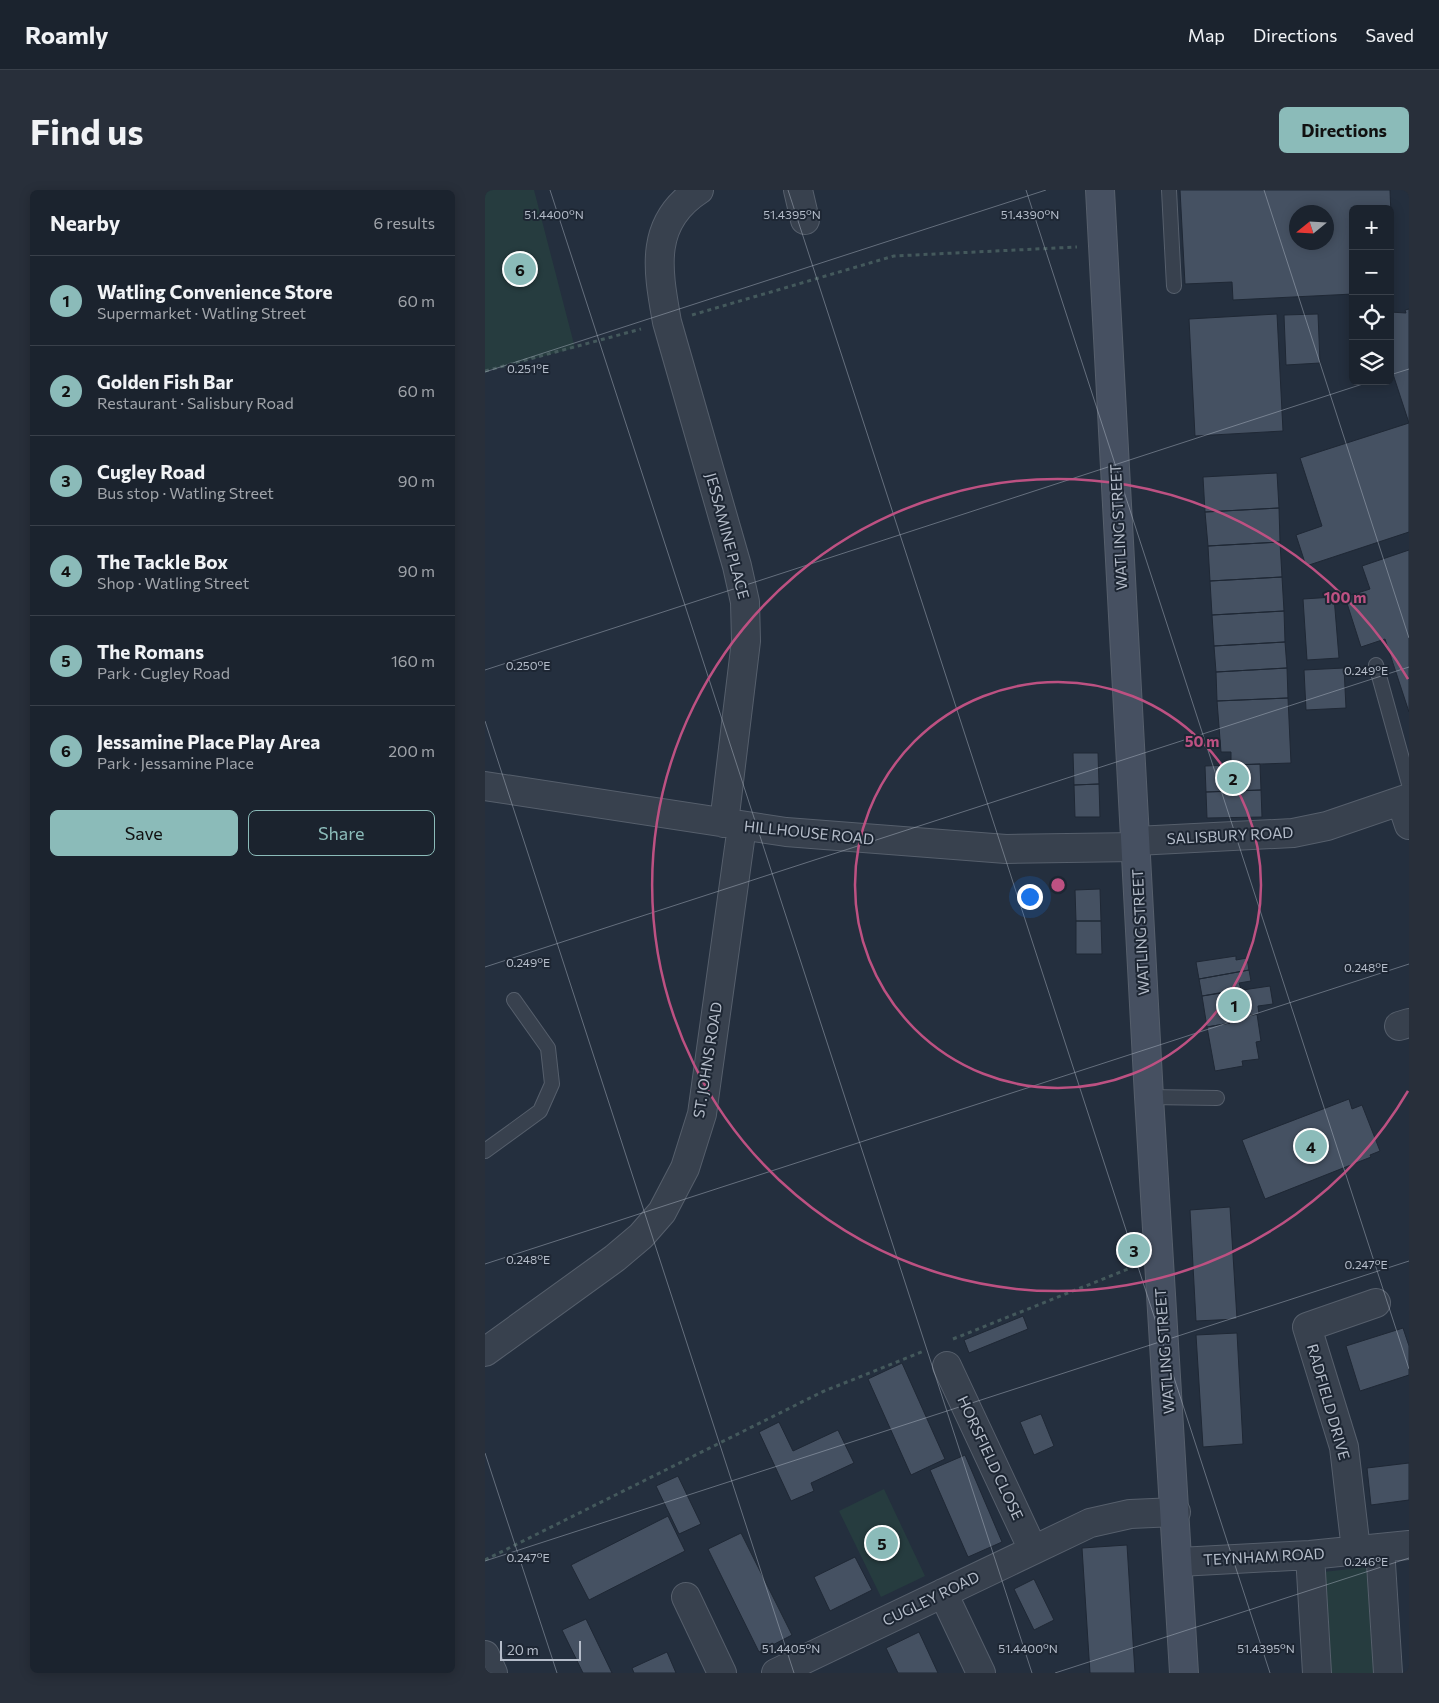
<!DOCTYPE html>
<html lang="en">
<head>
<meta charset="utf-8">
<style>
  :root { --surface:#1b232e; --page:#282f3a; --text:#f1f3f6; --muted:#a0a4aa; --line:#39404a; --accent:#8bbbb9 }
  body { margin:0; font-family:Commissioner,sans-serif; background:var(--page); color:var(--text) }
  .controls { position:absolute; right:15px; top:15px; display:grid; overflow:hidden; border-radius:8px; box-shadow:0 2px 12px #0003 }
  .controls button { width:45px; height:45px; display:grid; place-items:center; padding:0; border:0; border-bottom:1px solid var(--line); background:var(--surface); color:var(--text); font:25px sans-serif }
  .compass { position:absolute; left:804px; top:15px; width:45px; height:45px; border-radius:50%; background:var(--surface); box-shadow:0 2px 12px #0003; rotate:252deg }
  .scale { position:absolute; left:15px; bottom:12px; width:81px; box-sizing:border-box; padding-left:5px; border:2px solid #b4bcc9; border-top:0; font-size:14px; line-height:18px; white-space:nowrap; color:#b4bcc9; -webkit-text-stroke:4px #1d2633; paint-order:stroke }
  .you { position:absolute; left:544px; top:706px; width:18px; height:18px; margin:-12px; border:4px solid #fff; border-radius:50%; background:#1a73e8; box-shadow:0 0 0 8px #1a73e833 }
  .badge { display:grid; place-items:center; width:32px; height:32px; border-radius:50%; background:var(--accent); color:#111; font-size:16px; font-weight:700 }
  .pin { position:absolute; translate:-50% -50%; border:2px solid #fff; box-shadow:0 1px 5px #0006 }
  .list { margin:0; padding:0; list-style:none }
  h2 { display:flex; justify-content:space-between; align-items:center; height:65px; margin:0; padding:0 20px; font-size:21px }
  h2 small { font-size:16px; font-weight:400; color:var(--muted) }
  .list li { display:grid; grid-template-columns:32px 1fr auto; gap:15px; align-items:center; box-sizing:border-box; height:90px; padding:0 20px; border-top:1px solid var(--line) }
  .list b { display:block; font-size:19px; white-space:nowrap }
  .list p { margin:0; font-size:16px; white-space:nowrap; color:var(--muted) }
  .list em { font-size:16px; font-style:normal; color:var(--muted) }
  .actions { display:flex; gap:10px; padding:15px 20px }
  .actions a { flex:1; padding:11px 0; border:1px solid var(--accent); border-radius:8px; text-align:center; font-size:18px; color:var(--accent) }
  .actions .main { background:var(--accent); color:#111 }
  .icon { flex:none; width:28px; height:28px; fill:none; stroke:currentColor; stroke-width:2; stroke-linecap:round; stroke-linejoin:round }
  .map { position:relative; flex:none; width:924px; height:1483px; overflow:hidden; border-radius:8px }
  header { display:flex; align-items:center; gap:30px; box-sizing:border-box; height:70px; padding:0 25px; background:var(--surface); border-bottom:1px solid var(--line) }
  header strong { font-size:24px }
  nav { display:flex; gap:28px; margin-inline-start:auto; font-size:18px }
  .intro { display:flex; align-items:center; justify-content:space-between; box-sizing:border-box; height:120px; padding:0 30px }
  h1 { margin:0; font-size:35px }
  .button { padding:12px 22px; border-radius:8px; background:var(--accent); color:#111; font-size:18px; font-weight:700 }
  main { display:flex; gap:30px; padding:0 30px }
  aside { flex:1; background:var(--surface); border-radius:8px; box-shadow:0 2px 12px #0003 }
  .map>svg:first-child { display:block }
</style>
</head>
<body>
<header>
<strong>Roamly</strong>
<nav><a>Map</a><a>Directions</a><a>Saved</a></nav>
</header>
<div class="intro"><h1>Find us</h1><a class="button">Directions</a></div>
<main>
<aside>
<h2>Nearby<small>6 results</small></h2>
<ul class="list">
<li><span class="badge">1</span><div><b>Watling Convenience Store</b><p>Supermarket · Watling Street</p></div><em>60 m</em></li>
<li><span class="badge">2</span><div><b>Golden Fish Bar</b><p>Restaurant · Salisbury Road</p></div><em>60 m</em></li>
<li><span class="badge">3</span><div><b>Cugley Road</b><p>Bus stop · Watling Street</p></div><em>90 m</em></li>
<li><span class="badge">4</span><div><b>The Tackle Box</b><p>Shop · Watling Street</p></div><em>90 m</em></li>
<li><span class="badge">5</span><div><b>The Romans</b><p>Park · Cugley Road</p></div><em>160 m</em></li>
<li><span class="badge">6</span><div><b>Jessamine Place Play Area</b><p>Park · Jessamine Place</p></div><em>200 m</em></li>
</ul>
<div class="actions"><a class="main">Save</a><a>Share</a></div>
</aside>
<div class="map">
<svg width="924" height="1483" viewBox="0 0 924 1483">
  <rect width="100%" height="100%" fill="#242f3e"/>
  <path fill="#263c3f" d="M 0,0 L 49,0 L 90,158 L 0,181 Z
    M 399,1299 L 440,1386 L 396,1407 L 354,1321 Z
    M 883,1377 L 890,1483 L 844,1483 L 838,1382 Z"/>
  <path fill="#455162" stroke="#1f2835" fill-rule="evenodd" d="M 695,0 L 905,0 L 907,51 L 905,51 L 905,19 L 868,19 L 868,104 L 748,110 L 747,92 L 700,94 ZM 812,22 L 842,22 L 842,52 L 812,52 Z
    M 924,119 L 924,233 L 905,175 L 905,122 L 921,123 L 920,120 Z
    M 792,124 L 798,241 L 710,246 L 704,129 Z
    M 833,124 L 835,173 L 801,175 L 799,125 Z
    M 924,233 L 924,342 L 821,376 L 811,345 L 837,336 L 815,268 Z
    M 792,283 L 794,318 L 720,322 L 718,287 Z
    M 794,318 L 795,352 L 723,356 L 720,322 Z
    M 795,352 L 797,387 L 725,391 L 723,356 Z
    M 924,360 L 924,522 L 900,449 L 876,457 L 860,407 L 885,399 L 877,376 Z
    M 797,387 L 799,421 L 727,425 L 725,391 Z
    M 849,407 L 854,468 L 822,470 L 818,409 Z
    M 799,421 L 800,452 L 729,456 L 727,425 Z
    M 800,452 L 802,478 L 731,482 L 729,456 Z
    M 802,478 L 803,508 L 732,511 L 731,482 Z
    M 859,478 L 861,518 L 821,520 L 819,480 Z
    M 803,508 L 806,573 L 746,575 L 746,562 L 736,562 L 732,511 Z
    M 588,563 L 613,563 L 614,594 L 589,595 Z
    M 775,574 L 776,600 L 721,602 L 720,576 Z
    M 614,594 L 615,627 L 590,627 L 589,595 Z
    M 776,600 L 777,627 L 722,628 L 721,602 Z
    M 615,699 L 616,731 L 591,731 L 590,700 Z
    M 591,731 L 616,731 L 617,764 L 591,764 Z
    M 751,766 L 751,770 L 762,768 L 764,780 L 714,789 L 711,772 Z
    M 764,780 L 766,791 L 754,793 L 756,799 L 717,806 L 714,789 Z
    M 785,796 L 788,814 L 773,816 L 774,824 L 744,829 L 745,833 L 722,837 L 717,806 Z
    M 772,824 L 776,851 L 771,852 L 774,869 L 757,871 L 758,876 L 730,881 L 722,837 L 745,833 L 744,829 Z
    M 864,909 L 867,919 L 877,915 L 895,961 L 885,965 L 886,967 L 780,1009 L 757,950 Z
    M 745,1017 L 752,1129 L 711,1131 L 705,1020 Z
    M 538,1126 L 543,1139 L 484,1163 L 479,1150 Z
    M 918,1138 L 924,1156 L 924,1185 L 875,1201 L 861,1156 Z
    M 752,1143 L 758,1254 L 718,1257 L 711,1145 Z
    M 417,1173 L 460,1269 L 426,1285 L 383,1189 Z
    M 556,1224 L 569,1256 L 549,1265 L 535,1232 Z
    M 294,1232 L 308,1261 L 353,1240 L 369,1273 L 326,1293 L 329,1301 L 306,1311 L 274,1242 Z
    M 480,1265 L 517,1352 L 483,1367 L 445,1280 Z
    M 924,1273 L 924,1310 L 886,1315 L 882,1278 Z
    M 193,1286 L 216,1334 L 194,1344 L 171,1296 Z
    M 183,1326 L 200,1361 L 104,1410 L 86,1375 Z
    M 256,1343 L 307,1445 L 274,1462 L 223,1359 Z
    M 642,1355 L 650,1483 L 605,1483 L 597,1358 Z
    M 370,1367 L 387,1400 L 345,1421 L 329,1387 Z
    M 549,1389 L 569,1430 L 549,1440 L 529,1399 Z
    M 101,1429 L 127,1483 L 98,1483 L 77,1440 Z
    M 434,1442 L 453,1483 L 413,1483 L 401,1458 Z
    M 182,1462 L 191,1483 L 149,1483 L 147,1478 Z"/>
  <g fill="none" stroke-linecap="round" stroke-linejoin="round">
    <defs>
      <path id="lane" d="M 684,0 L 689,96
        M 891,475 L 924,594
        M 664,907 L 732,908
        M 0,961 L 55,921 L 67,894 L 63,858 L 29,810"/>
      <path id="street" d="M 214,0 C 163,33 173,81 182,132 L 252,376 L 260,412 L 261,451 L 239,633
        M 313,0 L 320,30
        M 0,596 L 301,642 L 521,659 L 651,657
        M 916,611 L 924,635
        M 651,651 L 808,643 L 842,636 L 924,608
        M 914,836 L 924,833
        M 0,1162 L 130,1068 L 156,1046 L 177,1022 L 200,978 L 217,924 L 257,636
        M 462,1176 L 548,1360
        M 895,1358 L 903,1483
        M 871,1360 L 859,1257 L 822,1137 L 891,1113
        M 825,1365 L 832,1483
        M 694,1372 L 825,1365 L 924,1355
        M 458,1403 L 496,1483
        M 201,1407 L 237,1483
        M 0,1465 L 8,1483
        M 291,1483 L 605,1333 L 645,1324 L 691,1322"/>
      <path id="secondary" d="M 615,0 L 664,907 L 699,1483"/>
    </defs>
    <use href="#lane" stroke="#565f6c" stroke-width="16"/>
    <use href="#street" stroke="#565f6c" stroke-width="30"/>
    <use href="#secondary" stroke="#565f6c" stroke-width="30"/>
    <path stroke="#44595c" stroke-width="3" stroke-dasharray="4 4" stroke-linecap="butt" d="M 207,125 L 409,66 L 592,57
      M 0,181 L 156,139
      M 468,1149 L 648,1077
      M 0,1370 L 337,1202 L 439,1161"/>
    <use href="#lane" stroke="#38414e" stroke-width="14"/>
    <use href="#street" stroke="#38414e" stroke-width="28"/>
    <use href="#secondary" stroke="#465061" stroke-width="28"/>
  </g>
  <path fill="none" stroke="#b4bcc9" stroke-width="1" stroke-opacity="0.45" d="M 65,0 L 547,1483M 303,0 L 785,1483M 541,0 L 924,1179M 779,0 L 924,448M 0,182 L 561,0M 905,185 L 924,179M 0,480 L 887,191M 0,531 L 309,1483M 0,777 L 924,477M 0,1074 L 924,774M 0,1263 L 72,1483M 0,1371 L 924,1071M 570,1483 L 924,1368"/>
  <g fill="none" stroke="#bd5182" stroke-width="2.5">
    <circle cx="573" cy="695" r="203"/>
    <path d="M923 901A406 406 0 1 1 923 489"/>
  </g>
  <g text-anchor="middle" stroke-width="4" stroke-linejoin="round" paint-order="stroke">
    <g font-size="15" fill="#b4bcc9" stroke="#1d2633">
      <text transform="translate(634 337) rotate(-93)" y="5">WATLING STREET</text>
      <text transform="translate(242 346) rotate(75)" y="5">JESSAMINE PLACE</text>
      <text transform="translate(324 643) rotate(6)" y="5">HILLHOUSE ROAD</text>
      <text transform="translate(745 646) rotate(-3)" y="5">SALISBURY ROAD</text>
      <text transform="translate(656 742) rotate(-93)" y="5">WATLING STREET</text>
      <text transform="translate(223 870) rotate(-81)" y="5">ST. JOHNS ROAD</text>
      <text transform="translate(680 1161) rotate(-94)" y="5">WATLING STREET</text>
      <text transform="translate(843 1212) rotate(74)" y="5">RADFIELD DRIVE</text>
      <text transform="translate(505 1268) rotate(65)" y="5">HORSFIELD CLOSE</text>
      <text transform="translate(779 1367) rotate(-3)" y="5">TEYNHAM ROAD</text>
      <text transform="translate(446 1409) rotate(-26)" y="5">CUGLEY ROAD</text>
    </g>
  </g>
  <g font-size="12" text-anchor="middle" fill="#b4bcc9" stroke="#1d2633" stroke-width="4" stroke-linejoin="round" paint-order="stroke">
    <text x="69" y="29">51.4400°N</text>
    <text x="307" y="29">51.4395°N</text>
    <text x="545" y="29">51.4390°N</text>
    <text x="43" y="183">0.251°E</text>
    <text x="43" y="480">0.250°E</text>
    <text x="881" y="485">0.249°E</text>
    <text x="43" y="777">0.249°E</text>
    <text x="881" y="782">0.248°E</text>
    <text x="43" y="1074">0.248°E</text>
    <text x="881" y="1079">0.247°E</text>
    <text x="43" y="1372">0.247°E</text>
    <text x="881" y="1376">0.246°E</text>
    <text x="306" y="1463">51.4405°N</text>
    <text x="543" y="1463">51.4400°N</text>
    <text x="781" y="1463">51.4395°N</text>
  </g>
  <circle cx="573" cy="695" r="8" fill="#bd5182" stroke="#1d2633" stroke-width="2.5"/>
  <g font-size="15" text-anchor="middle" font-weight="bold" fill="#bd5182" stroke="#1d2633" stroke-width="4" stroke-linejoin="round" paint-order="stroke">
    <text x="860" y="413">100 m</text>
    <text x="717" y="557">50 m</text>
  </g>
</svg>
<div class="controls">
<button>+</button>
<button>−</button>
<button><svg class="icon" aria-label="locate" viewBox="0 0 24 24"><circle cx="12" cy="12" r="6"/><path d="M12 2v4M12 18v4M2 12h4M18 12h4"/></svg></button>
<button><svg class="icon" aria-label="layers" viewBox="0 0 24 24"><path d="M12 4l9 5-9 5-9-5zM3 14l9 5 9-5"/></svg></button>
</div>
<svg class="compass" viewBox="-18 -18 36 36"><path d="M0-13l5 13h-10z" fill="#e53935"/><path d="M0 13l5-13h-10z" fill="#a0a4aa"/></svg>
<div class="scale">20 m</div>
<div class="you"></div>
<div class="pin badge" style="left:749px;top:815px">1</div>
<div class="pin badge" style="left:748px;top:588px">2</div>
<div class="pin badge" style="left:649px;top:1060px">3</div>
<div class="pin badge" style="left:826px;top:956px">4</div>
<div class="pin badge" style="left:397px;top:1353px">5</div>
<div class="pin badge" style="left:35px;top:79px">6</div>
</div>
</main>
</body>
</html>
